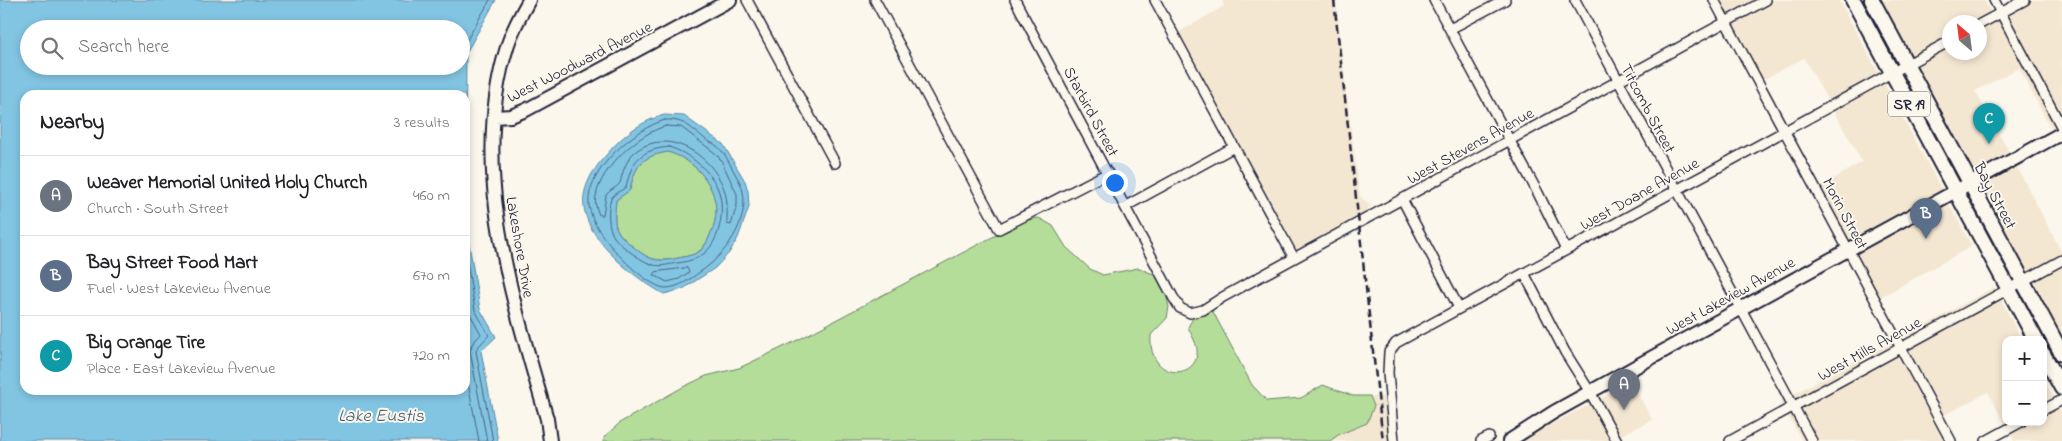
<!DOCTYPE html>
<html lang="en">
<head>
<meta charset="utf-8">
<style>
  :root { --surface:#fff; --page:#f2f2f2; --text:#202124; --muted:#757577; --line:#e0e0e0; --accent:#db2777 }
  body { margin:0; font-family:"Indie Flower",sans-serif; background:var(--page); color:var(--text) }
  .controls { position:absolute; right:15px; bottom:15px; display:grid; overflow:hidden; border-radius:10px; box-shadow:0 2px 8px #0003 }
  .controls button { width:45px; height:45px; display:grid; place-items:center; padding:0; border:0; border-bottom:1px solid var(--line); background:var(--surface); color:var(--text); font:25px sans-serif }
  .compass { position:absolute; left:1942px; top:15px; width:45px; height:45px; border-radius:50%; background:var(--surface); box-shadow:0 2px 8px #0003; rotate:332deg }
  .you { position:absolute; left:1114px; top:182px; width:18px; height:18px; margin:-12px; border:4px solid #fff; border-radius:50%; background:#1a73e8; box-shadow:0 0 0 8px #1a73e833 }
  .badge { display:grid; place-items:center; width:32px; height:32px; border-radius:50%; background:var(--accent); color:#fff; font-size:16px; font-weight:700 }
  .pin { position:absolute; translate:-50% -41px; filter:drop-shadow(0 1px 2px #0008) }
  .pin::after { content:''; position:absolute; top:26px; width:18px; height:15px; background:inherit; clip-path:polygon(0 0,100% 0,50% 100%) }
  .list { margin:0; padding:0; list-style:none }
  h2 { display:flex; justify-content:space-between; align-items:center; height:65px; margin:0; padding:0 20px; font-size:21px }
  h2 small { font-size:16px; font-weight:400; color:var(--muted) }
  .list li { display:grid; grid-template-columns:32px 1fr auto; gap:15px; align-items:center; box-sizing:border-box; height:80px; padding:0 20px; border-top:1px solid var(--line) }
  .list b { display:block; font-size:19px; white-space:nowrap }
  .list p { margin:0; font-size:16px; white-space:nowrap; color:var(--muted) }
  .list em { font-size:16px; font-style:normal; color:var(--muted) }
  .icon { flex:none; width:28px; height:28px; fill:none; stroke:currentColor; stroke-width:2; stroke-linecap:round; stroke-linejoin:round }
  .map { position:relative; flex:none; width:2062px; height:441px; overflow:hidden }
  .search { position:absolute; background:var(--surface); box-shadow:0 2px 8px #0003; left:20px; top:20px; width:450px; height:55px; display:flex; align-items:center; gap:12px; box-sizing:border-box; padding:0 18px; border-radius:28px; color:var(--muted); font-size:19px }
  .panel { position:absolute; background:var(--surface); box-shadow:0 2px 8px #0003; left:20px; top:90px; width:450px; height:305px; border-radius:15px }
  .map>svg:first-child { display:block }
</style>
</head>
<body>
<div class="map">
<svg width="2062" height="441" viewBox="0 0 2062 441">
  <rect width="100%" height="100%" fill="#fbf7ec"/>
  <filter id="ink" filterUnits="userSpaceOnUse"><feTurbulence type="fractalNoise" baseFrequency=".02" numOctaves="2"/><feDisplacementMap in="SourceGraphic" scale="10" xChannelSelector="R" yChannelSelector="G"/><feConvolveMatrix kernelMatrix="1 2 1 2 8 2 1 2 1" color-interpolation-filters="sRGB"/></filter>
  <g filter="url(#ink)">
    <path fill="#f4e7d2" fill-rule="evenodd" d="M 1222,0 L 1336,0 L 1347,101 L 1360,196 L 1369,205 L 1373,203 L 1363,215 L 1364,226 L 1297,260 L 1172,36 L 1224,6 Z
      M 1711,0 L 1839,0 L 1943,192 L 1844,246 L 1813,191 L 1862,162 L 1804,58 L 1755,84 Z
      M 1882,0 L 1984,0 L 1994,18 L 2024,0 L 2062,0 L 2062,127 L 2053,132 L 2019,68 L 1975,91 L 2011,155 L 1975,175 ZM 1950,22 L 1980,22 L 1980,52 L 1950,52 Z
      M 2015,163 L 2062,253 L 2062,338 L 1980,183 Z
      M 1947,201 L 1972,246 L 1874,301 L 1848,255 Z
      M 1994,287 L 2022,340 L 2006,340 L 2006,422 L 2043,422 L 2043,378 L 2062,413 L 2062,441 L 2014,441 L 1988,392 L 1941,417 L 1952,441 L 1802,441 L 1780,401 L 1898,339 L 1899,340 Z
      M 1632,382 L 1652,420 L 1615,438 L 1616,441 L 1520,441 Z
      M 1383,396 L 1387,432 L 1399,441 L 1330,441 L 1338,435 L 1367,423 L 1374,406 L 1371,397 Z"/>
    <path fill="#b4dd99" stroke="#6b806a" d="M 668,152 C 703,162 728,201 710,235 C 708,240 704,248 699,251 C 693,256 682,257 674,259 C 657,262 648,259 636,249 C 614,231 613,228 616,200 L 630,190 C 635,165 642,156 668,152 Z
      M 1039,218 L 1053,226 L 1066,247 L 1090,269 L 1103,275 L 1138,268 L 1156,275 L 1165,289 L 1169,307 L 1167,318 L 1151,335 C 1147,382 1200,381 1197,349 C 1196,342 1191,334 1188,327 L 1197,311 L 1210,302 L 1212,310 L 1252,385 L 1267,401 L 1301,398 L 1323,385 L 1353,396 L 1370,396 L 1374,406 L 1367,423 L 1338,435 L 1330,441 L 603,441 L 605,436 L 621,422 L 683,387 L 706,376 L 739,368 L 794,342 L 1000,233 L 1023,221 Z"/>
    <path fill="#82c5e3" stroke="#5c84a0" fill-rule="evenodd" d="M 0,0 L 496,0 L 466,53 L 465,187 L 469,244 L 480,309 L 496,337 L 481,351 L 498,441 L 0,441 ZM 29,29 L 461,29 L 461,66 L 29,66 ZM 25,95 L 465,95 L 465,390 L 25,390 Z
      M 664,115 L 684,116 L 723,144 L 745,181 L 748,191 L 749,207 L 738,238 L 729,253 L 715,268 L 683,289 L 664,294 C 634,278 578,235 584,195 C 587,178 597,165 608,153 C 623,135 641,121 664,115 ZM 668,152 C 703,162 728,201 710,235 C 708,240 704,248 700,251 C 693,256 682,257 674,259 C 658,262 649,260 636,249 C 614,231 613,229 616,200 L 630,190 C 635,165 642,156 668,152 Z"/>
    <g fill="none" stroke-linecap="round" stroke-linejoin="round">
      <path stroke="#48637e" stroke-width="1" d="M 461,50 L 490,0
        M 665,120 C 686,119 691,129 708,141 C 712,143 717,145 720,149 C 725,154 729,162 732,168 C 736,176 742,184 743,192 C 749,223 724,256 700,272 C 690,279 680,287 667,288 C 655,289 631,268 623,259 C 609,245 592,226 589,205 C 585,171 635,128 665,120 Z
        M 666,126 L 681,127 L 715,153 L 721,160 L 737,194 L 737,205 L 731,225 L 727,224 C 727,212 728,200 724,189 C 712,155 667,126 635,152 C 629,156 624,168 622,175 C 621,178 621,181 620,183 C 617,188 609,190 606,195 L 603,215 L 599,215 C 597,209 594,203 596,196 C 601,167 639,133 666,126 Z
        M 669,147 C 689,153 712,171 719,192 C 725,211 720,243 702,255 C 695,260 685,262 677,263 C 670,264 661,267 654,265 C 644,263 620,246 614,237 C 608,228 607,209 611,199 C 613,194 621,191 626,187 C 632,160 640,150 669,147 Z
        M 465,250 L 475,310 L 489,335 L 478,347 L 476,351 L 493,441
        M 687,268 L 689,272 L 679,279 L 667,282 L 654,275 L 656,272 Z
        M 465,284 L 469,312 L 481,334 L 472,344 L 470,351 L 487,441
        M 465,367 L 479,441"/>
      <defs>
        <path id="street" d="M 747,0 L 835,163
          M 875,0 L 999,229 L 1108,173
          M 1015,0 L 1173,297 L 1180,308 L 1190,313 L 1203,310 L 1223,297 L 1766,0
          M 1155,0 L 1294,258
          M 1434,0 L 1538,193 L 1566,250
          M 1575,0 L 1812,441
          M 1714,0 L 1951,441
          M 1994,0 L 2062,128
          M 1980,24 L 2025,0
          M 1450,29 L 1505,0
          M 1402,199 L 1459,308
          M 1126,206 L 1234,147
          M 1524,273 L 1565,352 L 1590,392 L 1617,441
          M 2043,410 L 2062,400
          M 1394,441 L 1388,373 L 1389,352 L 1396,343 L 1950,41
          M 1481,441 L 1489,437
          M 1730,441 L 2062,260
          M 1986,441 L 2021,422"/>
        <path id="secondary" d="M 529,0 C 521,14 513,29 508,44 C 468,168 513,300 547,419 L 550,441
          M 495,117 L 511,116 L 526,110 L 730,0
          M 1509,441 L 1554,412 L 1696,333 L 2062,133"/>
        <path id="primary" d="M 1853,0 L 2036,340
          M 1872,0 L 2062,354
          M 2043,354 L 2062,388"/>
      </defs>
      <use href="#street" stroke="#22223b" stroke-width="12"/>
      <use href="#secondary" stroke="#22223b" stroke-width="16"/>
      <use href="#primary" stroke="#22223b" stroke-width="18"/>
      <use href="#street" stroke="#fbf7ec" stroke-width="9"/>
      <use href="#secondary" stroke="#fbf7ec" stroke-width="12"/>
      <use href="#primary" stroke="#fbf7ec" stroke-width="14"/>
      <path stroke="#22223b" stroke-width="2.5" stroke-dasharray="8 4" stroke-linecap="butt" d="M 1334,0 L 1383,441"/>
    </g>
  </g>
  <g text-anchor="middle" stroke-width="4" stroke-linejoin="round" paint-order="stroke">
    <rect fill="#fbf7ec" stroke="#636270" stroke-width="1" x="1888" y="91.5" width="42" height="25" rx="4"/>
    <g font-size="15" font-weight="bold" fill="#22223b">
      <text x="1909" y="109">SR 19</text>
    </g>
    <g font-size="16" fill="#22223b" stroke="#fbf7ec">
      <text transform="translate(579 61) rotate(-27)" y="6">West Woodward Avenue</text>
      <text transform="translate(1649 108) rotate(62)" y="6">Titcomb Street</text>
      <text transform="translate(1092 111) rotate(62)" y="6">Starbird Street</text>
      <text transform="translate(1470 145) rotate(-29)" y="6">West Stevens Avenue</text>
      <text transform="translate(1639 193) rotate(-29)" y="6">West Doane Avenue</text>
      <text transform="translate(1996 195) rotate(62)" y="6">Bay Street</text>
      <text transform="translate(1846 213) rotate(62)" y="6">Morin Street</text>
      <text transform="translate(521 247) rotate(80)" y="6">Lakeshore Drive</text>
      <text transform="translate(1730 295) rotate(-29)" y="6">West Lakeview Avenue</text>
      <text transform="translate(1869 348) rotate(-29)" y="6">West Mills Avenue</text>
    </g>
    <g font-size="18" font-style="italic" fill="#445b76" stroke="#fbf7ec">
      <text x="381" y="421">Lake Eustis</text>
    </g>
  </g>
</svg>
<div class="controls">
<button>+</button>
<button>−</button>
</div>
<svg class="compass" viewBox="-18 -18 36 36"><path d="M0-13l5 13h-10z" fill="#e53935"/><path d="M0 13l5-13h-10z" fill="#757577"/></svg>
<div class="you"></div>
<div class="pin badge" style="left:1624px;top:410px;background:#6b7280">A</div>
<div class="pin badge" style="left:1926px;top:239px;background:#5c6f8a">B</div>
<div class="pin badge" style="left:1989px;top:144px;background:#0f9aa8">C</div>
<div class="search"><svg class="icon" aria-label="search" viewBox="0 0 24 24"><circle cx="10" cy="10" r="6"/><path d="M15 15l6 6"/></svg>Search here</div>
<section class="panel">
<h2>Nearby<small>3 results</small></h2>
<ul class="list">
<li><span class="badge" style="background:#6b7280">A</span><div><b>Weaver Memorial United Holy Church</b><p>Church · South Street</p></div><em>460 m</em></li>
<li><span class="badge" style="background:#5c6f8a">B</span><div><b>Bay Street Food Mart</b><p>Fuel · West Lakeview Avenue</p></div><em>670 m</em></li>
<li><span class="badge" style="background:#0f9aa8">C</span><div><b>Big Orange Tire</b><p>Place · East Lakeview Avenue</p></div><em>720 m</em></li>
</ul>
</section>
</div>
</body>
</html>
